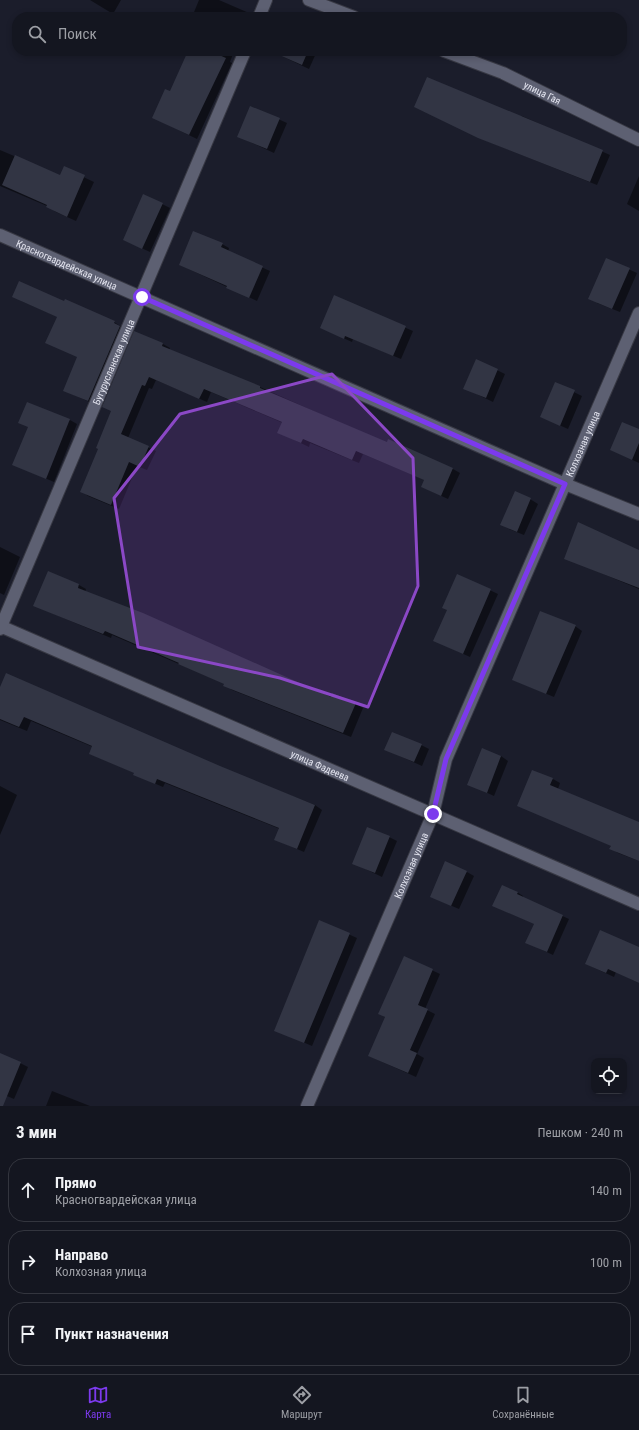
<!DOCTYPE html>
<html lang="ru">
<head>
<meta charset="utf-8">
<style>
  :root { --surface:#141620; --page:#1d1f29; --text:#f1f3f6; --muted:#9d9fa5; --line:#33353e; --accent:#7c3aed }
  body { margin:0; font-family:"Roboto Condensed",sans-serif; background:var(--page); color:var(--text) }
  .controls { position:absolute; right:12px; bottom:12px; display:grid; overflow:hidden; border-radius:8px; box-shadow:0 2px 6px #0003 }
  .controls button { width:36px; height:36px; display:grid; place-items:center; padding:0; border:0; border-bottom:1px solid var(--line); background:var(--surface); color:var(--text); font:20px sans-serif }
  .stop { position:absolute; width:12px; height:12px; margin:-9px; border:3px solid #7c3aed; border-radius:50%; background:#fff }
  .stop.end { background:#7c3aed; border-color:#fff; box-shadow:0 1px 4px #0008 }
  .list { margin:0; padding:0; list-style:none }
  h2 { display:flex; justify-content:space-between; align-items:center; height:52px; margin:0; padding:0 16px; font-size:17px }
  h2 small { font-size:13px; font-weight:400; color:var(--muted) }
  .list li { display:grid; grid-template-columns:26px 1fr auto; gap:12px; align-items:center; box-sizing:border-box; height:64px; margin:0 8px 8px; padding:0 8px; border:1px solid var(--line); border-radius:16px }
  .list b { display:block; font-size:15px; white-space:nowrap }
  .list p { margin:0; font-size:13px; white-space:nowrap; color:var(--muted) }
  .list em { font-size:13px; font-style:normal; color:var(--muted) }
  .icon { flex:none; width:22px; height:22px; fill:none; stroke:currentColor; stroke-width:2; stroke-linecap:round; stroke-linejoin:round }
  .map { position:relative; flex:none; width:639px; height:1106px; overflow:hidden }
  .search { position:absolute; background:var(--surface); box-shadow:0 2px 6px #0003; left:12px; right:12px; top:12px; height:44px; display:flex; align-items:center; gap:10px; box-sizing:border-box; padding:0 14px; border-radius:16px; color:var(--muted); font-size:15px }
  .sheet { height:268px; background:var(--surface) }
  nav { display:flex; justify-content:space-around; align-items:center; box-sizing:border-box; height:56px; border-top:1px solid var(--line); background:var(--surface); font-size:11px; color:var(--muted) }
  nav a { display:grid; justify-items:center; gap:2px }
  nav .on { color:var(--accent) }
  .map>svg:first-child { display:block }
</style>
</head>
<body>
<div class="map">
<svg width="639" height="1106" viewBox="0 0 639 1106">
  <rect width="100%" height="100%" fill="#1b1d2b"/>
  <path fill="#0007" d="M 90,0 L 121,0 L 113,14 Z
    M 199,0 L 219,0 L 249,13 L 247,17 L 192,17 Z
    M 287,14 L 294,17 L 286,17 Z
    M 189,51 L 234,51 L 230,62 L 232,63 L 197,139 L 160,121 Z
    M 271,51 L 317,51 L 309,69 Z
    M 251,107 L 287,123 L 274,153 L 246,140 Z
    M 415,107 L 521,118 L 522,116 L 610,155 L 597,185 L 487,141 Z
    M 0,150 L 61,176 L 64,168 L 94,182 L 76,221 L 56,212 L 47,206 L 0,186 Z
    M 639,176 L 639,211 L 627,204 Z
    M 162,204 L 170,208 L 150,252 L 124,240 Z
    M 222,244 L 229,248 L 228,252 L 270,271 L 257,301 L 180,265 Z
    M 606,259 L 637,273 L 620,312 L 597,303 Z
    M 334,297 L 413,331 L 401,359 L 353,339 L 352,342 L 321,328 Z
    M 19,300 L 114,322 L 126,330 L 94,404 L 65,391 L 78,358 L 58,317 Z
    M 135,333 L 163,344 L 170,348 L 169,350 L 260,387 L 387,444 L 389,441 L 453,469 L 460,473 L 448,499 L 422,487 L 425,480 L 363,454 L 359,463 L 310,443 L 309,447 L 278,432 L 283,423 L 211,392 L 207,402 L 156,380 L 152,389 L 149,388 L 128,438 L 156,451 L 147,470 L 137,466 L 119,509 L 88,496 L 81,491 L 100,449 Z
    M 476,360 L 505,374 L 493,402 L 464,388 Z
    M 555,383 L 582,396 L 568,429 L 541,417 Z
    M 70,420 L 77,424 L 54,482 L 14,465 Z
    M 639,430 L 639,463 L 611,450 Z
    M 530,499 L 538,504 L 524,535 L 509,529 Z
    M 0,547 L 20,557 L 4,595 L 0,593 Z
    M 639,551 L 639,589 L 565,558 Z
    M 49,572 L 79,585 L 86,589 L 85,592 L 331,698 L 333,694 L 356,704 L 363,708 L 351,737 L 232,690 L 225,684 L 112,635 L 111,638 L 42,609 Z
    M 458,575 L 498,594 L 470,657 L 435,641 L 448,610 Z
    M 575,626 L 582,631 L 554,697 L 513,680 Z
    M 0,690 L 219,767 L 315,805 L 322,810 L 304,852 L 283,843 L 280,829 L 165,783 L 163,787 L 142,778 L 135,773 L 90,754 L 93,747 L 31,721 L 27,731 L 0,720 Z
    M 421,745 L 429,749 L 422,766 L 393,753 Z
    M 501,756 L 508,761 L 494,796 L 468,784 Z
    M 553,779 L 560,783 L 558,789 L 639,823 L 639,861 L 618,853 L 611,848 L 612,846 L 519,806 Z
    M 0,786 L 17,795 L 0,835 Z
    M 389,837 L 397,841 L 382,877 L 353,863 Z
    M 467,872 L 474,876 L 459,909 L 438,900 Z
    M 517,892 L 523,896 L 523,898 L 569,919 L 553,955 L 532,945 L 535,924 L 500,909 Z
    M 319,921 L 357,938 L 312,1046 L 275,1030 Z
    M 639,948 L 639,983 L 616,972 L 614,977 L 586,964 Z
    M 404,957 L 440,974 L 425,1009 L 435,1014 L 417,1054 L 424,1058 L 416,1077 L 369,1056 L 386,1018 L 379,1013 Z
    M 0,1057 L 20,1063 L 28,1067 L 14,1099 L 0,1093 Z
    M 52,1091 L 90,1106 L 46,1106 Z"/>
  <path fill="#323544" d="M 188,51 L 210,51 L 226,58 L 189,135 L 152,118 L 165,89 L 170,91 Z
    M 270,51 L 308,51 L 302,65 Z
    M 427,77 L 603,150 L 590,182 L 478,138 L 414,107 Z
    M 250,106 L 280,118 L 267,149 L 237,137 Z
    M 15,155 L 60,175 L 64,166 L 85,175 L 67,217 L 46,207 L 47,205 L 2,185 Z
    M 143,194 L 163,203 L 142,249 L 123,240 Z
    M 193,231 L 223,243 L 221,247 L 263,266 L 249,298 L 226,288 L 227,286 L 179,265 Z
    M 606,258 L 630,268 L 612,309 L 588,299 Z
    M 19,281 L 64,301 L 65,299 L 115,321 L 114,323 L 120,326 L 88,401 L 63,391 L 77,357 L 45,343 L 57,317 L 12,297 Z
    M 334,295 L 406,326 L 393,356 L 345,336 L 344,339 L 320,328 Z
    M 134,331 L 163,343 L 162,346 L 260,386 L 260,388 L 387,442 L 388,439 L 453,468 L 441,496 L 421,487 L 424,480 L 356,451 L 352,460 L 303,439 L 301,443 L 277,433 L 282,422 L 204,389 L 199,399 L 149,377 L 145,386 L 142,385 L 121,434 L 149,446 L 140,467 L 129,462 L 111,505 L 80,492 L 98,449 L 96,448 L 111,411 L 102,407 Z
    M 476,359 L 498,369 L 486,398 L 463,389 Z
    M 555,382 L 575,390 L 560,426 L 540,417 Z
    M 27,402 L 70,419 L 46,479 L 12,465 L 28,427 L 18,423 Z
    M 622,422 L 639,429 L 639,443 L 632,460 L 610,450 Z
    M 515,491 L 531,498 L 517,532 L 500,525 Z
    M 578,522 L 639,550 L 639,588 L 564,559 Z
    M 48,571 L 79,584 L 78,588 L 143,613 L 331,697 L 332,693 L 356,703 L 343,733 L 223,686 L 224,684 L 178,664 L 179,663 L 105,631 L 103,634 L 33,606 Z
    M 457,574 L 491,589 L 463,654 L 433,641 L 447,610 L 442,608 Z
    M 540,611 L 576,625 L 546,694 L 512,680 Z
    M 6,673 L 220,766 L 315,805 L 297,849 L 274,840 L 279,828 L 157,779 L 155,784 L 133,775 L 134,773 L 89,754 L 92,746 L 24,717 L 19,727 L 0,719 L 0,687 Z
    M 392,732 L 422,744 L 414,762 L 384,750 Z
    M 482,748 L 501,756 L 487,793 L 467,785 Z
    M 532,770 L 553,778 L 550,785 L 639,822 L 639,861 L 609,849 L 611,846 L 517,806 Z
    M 367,827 L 390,836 L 375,873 L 352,864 Z
    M 445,861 L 467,871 L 451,906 L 430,897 Z
    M 502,885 L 518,892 L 517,894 L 563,915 L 547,952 L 525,943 L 534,924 L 492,906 Z
    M 319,920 L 350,933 L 304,1043 L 274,1031 Z
    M 600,930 L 639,947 L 639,983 L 608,969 L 606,973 L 585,964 Z
    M 404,956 L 433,969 L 418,1005 L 428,1009 L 410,1050 L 417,1053 L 408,1073 L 368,1056 L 385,1017 L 378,1014 Z
    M 0,1053 L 21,1062 L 3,1106 L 0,1106 Z"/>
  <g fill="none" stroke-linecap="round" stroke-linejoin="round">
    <defs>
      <g id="minor">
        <path d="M 309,0 L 354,17"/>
        <path d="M 259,17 L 266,0"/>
        <path id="s1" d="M 444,51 L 503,73 L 639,140"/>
        <path id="s2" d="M 0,235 L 565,484 L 639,514"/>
        <path id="s3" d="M 0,626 L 639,904"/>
        <path id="s4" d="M 0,629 L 245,51"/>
        <path id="s5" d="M 307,1106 L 433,814 L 446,759 L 639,313"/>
      </g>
    </defs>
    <use href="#minor" stroke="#373843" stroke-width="14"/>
    <use href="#minor" stroke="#5d6072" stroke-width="12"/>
  </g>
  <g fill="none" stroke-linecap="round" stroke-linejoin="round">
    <path stroke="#7c3aed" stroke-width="5" d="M 142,297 L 565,484 L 446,759 L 433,814"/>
  </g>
  <path fill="#8b48c6" fill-opacity="0.2" stroke="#8b48c6" stroke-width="3" stroke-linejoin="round" d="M 332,374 L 413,458 L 418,586 L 368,707 L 280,678 L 138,647 L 114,498 L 180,414 Z"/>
  <g text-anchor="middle" stroke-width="3" stroke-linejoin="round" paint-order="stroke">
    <g font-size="10" fill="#e3e4ef" stroke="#121321">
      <text dy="4" stroke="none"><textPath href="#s1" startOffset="107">улица Гая</textPath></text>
      <text dy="4" stroke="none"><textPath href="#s2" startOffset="73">Красногвардейская улица</textPath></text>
      <text dy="4" stroke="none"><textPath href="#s4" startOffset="290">Бугурусланская улица</textPath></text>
      <text dy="4" stroke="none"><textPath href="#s5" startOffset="718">Колхозная улица</textPath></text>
      <text dy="4" stroke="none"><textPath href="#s3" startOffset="349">улица Фадеева</textPath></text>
      <text dy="4" stroke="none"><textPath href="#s5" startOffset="262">Колхозная улица</textPath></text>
    </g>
  </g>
</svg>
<div class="controls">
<button><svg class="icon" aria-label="locate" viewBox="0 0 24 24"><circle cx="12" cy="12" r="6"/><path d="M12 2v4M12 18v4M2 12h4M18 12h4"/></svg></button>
</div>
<div class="stop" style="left:142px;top:297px"></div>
<div class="stop end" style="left:433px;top:814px"></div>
<div class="search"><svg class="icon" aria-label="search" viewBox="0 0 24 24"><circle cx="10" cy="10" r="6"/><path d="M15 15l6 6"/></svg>Поиск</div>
</div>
<section class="sheet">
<h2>3 мин<small>Пешком · 240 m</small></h2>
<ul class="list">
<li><svg class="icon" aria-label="ahead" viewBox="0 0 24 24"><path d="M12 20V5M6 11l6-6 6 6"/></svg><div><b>Прямо</b><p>Красногвардейская улица</p></div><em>140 m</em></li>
<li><svg class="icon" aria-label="right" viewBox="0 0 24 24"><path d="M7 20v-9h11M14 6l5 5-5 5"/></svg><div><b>Направо</b><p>Колхозная улица</p></div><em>100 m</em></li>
<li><svg class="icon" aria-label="arrive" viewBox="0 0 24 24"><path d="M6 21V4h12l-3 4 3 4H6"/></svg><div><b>Пункт назначения</b></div></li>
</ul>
</section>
<nav>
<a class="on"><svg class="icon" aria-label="map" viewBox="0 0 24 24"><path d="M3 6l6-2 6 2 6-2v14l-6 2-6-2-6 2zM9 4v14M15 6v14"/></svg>Карта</a>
<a><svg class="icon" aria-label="directions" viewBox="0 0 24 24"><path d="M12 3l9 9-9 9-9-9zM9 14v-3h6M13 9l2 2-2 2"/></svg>Маршрут</a>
<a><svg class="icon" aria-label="saved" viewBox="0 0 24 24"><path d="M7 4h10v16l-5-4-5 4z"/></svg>Сохранённые</a>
</nav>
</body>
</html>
